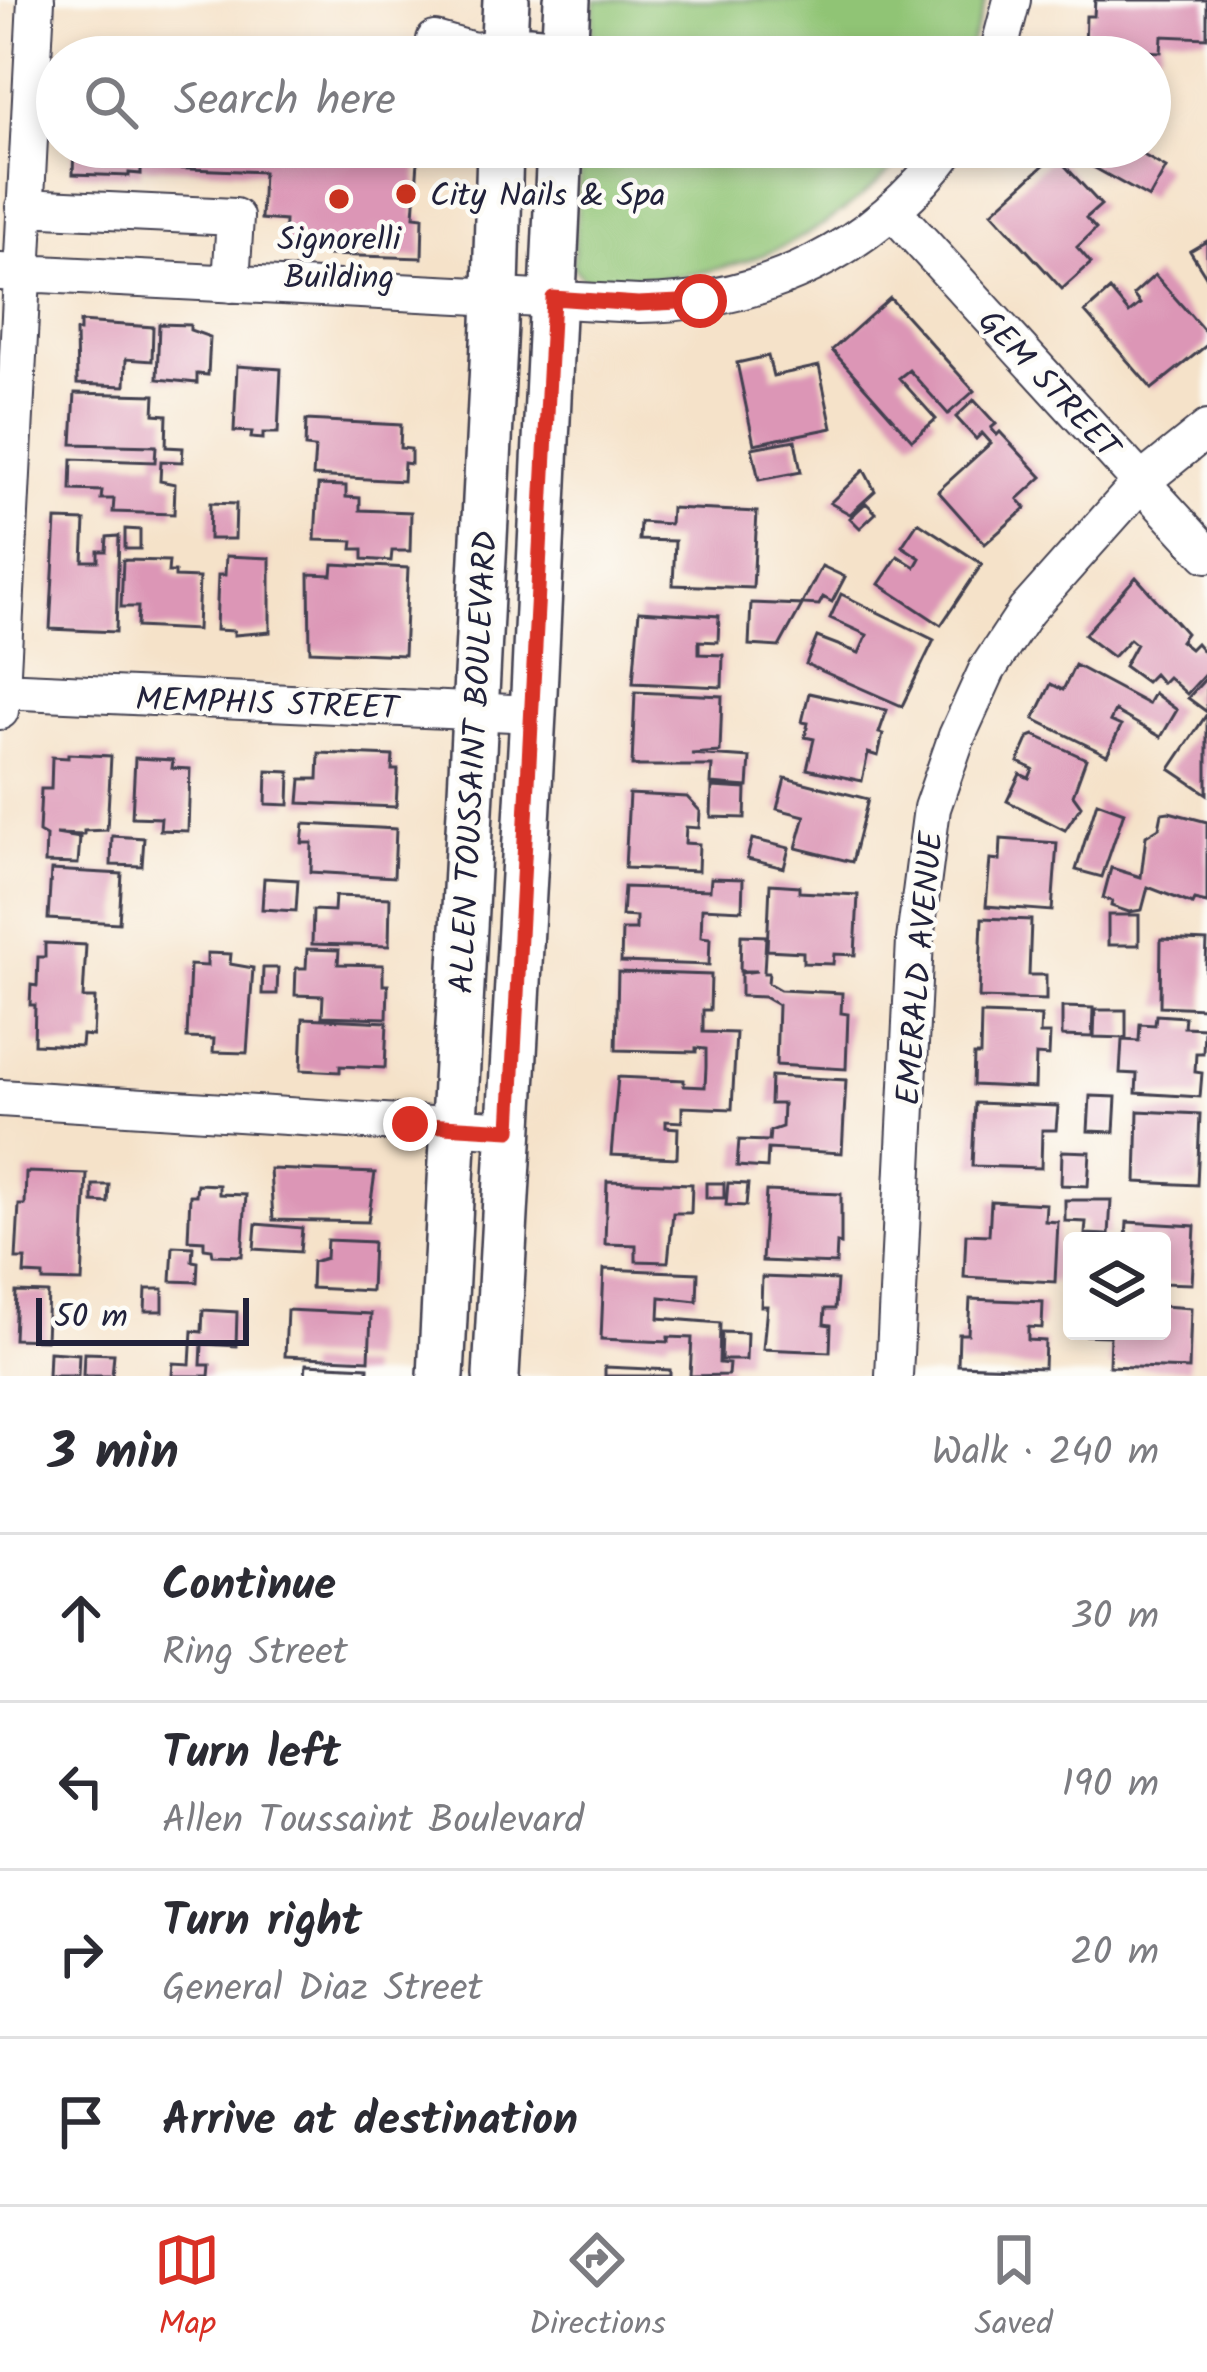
<!DOCTYPE html>
<html lang="en">
<head>
<meta charset="utf-8">
<style>
  :root { --surface:#fff; --page:#f2f2f3; --text:#2b2b33; --muted:#7c7c81; --line:#e1e1e2; --accent:#d93025 }
  body { margin:0; font-family:Kalam,sans-serif; background:var(--page); color:var(--text) }
  .controls { position:absolute; right:36px; bottom:36px; display:grid; overflow:hidden; border-radius:12px; box-shadow:0 6px 18px #0003 }
  .controls button { width:108px; height:108px; display:grid; place-items:center; padding:0; border:0; border-bottom:3px solid var(--line); background:var(--surface); color:var(--text); font:60px sans-serif }
  .scale { position:absolute; left:36px; bottom:30px; width:213px; box-sizing:border-box; padding-left:12px; border:6px solid #22223b; border-top:0; font-size:33px; line-height:42px; white-space:nowrap; color:#22223b; -webkit-text-stroke:9px #fdfcf7; paint-order:stroke }
  .stop { position:absolute; width:36px; height:36px; margin:-27px; border:9px solid #d93025; border-radius:50%; background:#fff }
  .stop.end { background:#d93025; border-color:#fff; box-shadow:0 3px 12px #0008 }
  .list { margin:0; padding:0; list-style:none }
  h2 { display:flex; justify-content:space-between; align-items:center; height:156px; margin:0; padding:0 48px; font-size:51px }
  h2 small { font-size:39px; font-weight:400; color:var(--muted) }
  .list li { display:grid; grid-template-columns:78px 1fr auto; gap:36px; align-items:center; box-sizing:border-box; height:168px; padding:0 48px; border-top:3px solid var(--line) }
  .list b { display:block; font-size:45px; white-space:nowrap }
  .list p { margin:0; font-size:39px; white-space:nowrap; color:var(--muted) }
  .list em { font-size:39px; font-style:normal; color:var(--muted) }
  .icon { flex:none; width:66px; height:66px; fill:none; stroke:currentColor; stroke-width:2; stroke-linecap:round; stroke-linejoin:round }
  .map { position:relative; flex:none; width:1207px; height:1376px; overflow:hidden }
  .search { position:absolute; background:var(--surface); box-shadow:0 6px 18px #0003; left:36px; right:36px; top:36px; height:132px; display:flex; align-items:center; gap:30px; box-sizing:border-box; padding:0 42px; border-radius:66px; color:var(--muted); font-size:45px }
  .sheet { height:828px; background:var(--surface) }
  nav { display:flex; justify-content:space-around; align-items:center; box-sizing:border-box; height:168px; border-top:3px solid var(--line); background:var(--surface); font-size:33px; color:var(--muted) }
  nav a { display:grid; justify-items:center; gap:6px }
  nav .on { color:var(--accent) }
  .map>svg:first-child { display:block }
</style>
</head>
<body>
<div class="map">
<svg width="1207" height="1376" viewBox="0 0 1207 1376">
  <rect width="100%" height="100%" fill="#fdfcf7"/>
  <filter id="ink" filterUnits="userSpaceOnUse"><feTurbulence type="fractalNoise" baseFrequency=".00833" numOctaves="2"/><feDisplacementMap in="SourceGraphic" scale="24" xChannelSelector="R" yChannelSelector="G"/><feConvolveMatrix kernelMatrix="1 2 1 2 8 2 1 2 1" color-interpolation-filters="sRGB"/></filter>
  <filter id="wash" filterUnits="userSpaceOnUse"><feTurbulence type="fractalNoise" baseFrequency=".004" numOctaves="4" result="noise"/><feDisplacementMap in="SourceGraphic" scale="48" xChannelSelector="R" yChannelSelector="G"/><feGaussianBlur stdDeviation="2.7" result="paint"/><feColorMatrix in="noise" values="0 0 0 0 0 0 0 0 0 0 0 0 0 0 0 0 0 1.4 0 .05"/><feComposite in="paint" operator="in"/></filter>
  <g filter="url(#wash)">
    <rect width="100%" height="100%" fill="#f5e2c9"/>
    <path fill="#90c475" stroke="#597358" stroke-width="3" d="M 595,0 L 986,0 L 967,57 L 590,57 Z
      M 582,147 L 913,147 C 820,250 723,284 586,281 L 573,267 Z"/>
    <g id="blocks">
      <path fill="#dc96b6" d="M 1095,0 L 1207,0 L 1207,38 L 1162,36 L 1161,52 L 1085,48 L 1086,16 L 1094,16 Z
        M 74,147 L 419,147 L 414,216 L 423,217 L 422,258 L 329,255 L 330,247 L 284,245 L 285,221 L 261,219 L 263,172 L 141,167 L 141,174 L 129,173 L 129,176 L 73,174 Z
        M 1057,147 L 1139,147 L 1138,152 L 1166,168 L 1149,198 Z
        M 1055,155 L 1101,205 L 1086,218 L 1096,229 L 1077,247 L 1091,263 L 1062,289 L 992,212 Z
        M 1207,241 L 1207,278 L 1190,251 Z
        M 1155,275 L 1207,334 L 1207,345 L 1152,389 L 1085,312 L 1110,290 L 1129,313 L 1140,304 L 1133,295 Z
        M 890,298 L 974,391 L 948,414 L 909,370 L 899,378 L 936,419 L 912,440 L 832,350 Z
        M 80,322 L 153,327 L 152,361 L 126,359 L 125,386 L 77,384 L 76,331 L 80,331 Z
        M 159,324 L 190,325 L 190,330 L 210,337 L 208,375 L 197,374 L 197,383 L 157,379 Z
        M 768,356 L 773,376 L 819,366 L 832,428 L 754,444 L 737,363 Z
        M 237,366 L 281,369 L 278,433 L 263,433 L 263,439 L 251,438 L 252,432 L 234,431 Z
        M 75,393 L 155,395 L 154,414 L 167,415 L 166,447 L 183,448 L 182,462 L 161,461 L 160,481 L 175,484 L 174,514 L 113,512 L 114,499 L 101,499 L 102,491 L 71,490 L 72,459 L 155,462 L 156,446 L 72,444 Z
        M 974,400 L 996,424 L 991,428 L 997,435 L 1000,432 L 1042,477 L 1018,499 L 1026,508 L 985,544 L 938,491 L 991,443 L 982,433 L 976,439 L 956,417 Z
        M 306,420 L 401,425 L 400,448 L 411,449 L 411,464 L 404,463 L 403,481 L 313,476 L 315,448 L 305,447 Z
        M 795,440 L 801,472 L 759,480 L 752,448 Z
        M 864,470 L 875,491 L 850,514 L 830,503 Z
        M 318,485 L 346,486 L 346,497 L 360,498 L 360,510 L 411,512 L 410,551 L 392,551 L 391,561 L 363,559 L 363,549 L 352,549 L 353,541 L 315,540 Z
        M 210,503 L 236,504 L 235,539 L 209,539 Z
        M 866,503 L 876,513 L 860,528 L 850,518 Z
        M 671,508 L 757,512 L 753,588 L 673,585 L 675,541 L 639,540 L 640,522 L 670,524 Z
        M 56,520 L 85,521 L 83,561 L 98,561 L 98,551 L 106,551 L 107,537 L 119,536 L 116,632 L 50,629 Z
        M 918,522 L 982,564 L 941,625 L 879,584 L 898,556 L 915,567 L 920,558 L 902,546 Z
        M 125,529 L 140,530 L 140,549 L 125,549 Z
        M 226,556 L 270,558 L 270,632 L 234,635 L 234,631 L 216,630 L 218,575 L 225,575 Z
        M 123,560 L 169,561 L 168,572 L 175,572 L 175,577 L 199,578 L 197,630 L 137,627 L 138,607 L 121,607 Z
        M 333,564 L 408,568 L 404,655 L 310,651 L 309,574 L 332,575 Z
        M 822,566 L 845,577 L 832,602 L 823,597 L 819,605 L 802,604 Z
        M 1136,577 L 1186,633 L 1180,641 L 1190,649 L 1196,643 L 1207,656 L 1207,672 L 1187,694 L 1168,677 L 1162,683 L 1154,674 L 1146,682 L 1124,666 L 1136,644 L 1130,639 L 1113,657 L 1084,635 Z
        M 841,594 L 934,640 L 902,706 L 806,664 L 817,637 L 859,653 L 867,635 L 830,618 Z
        M 751,603 L 802,605 L 779,647 L 749,645 Z
        M 639,611 L 719,616 L 718,642 L 699,641 L 699,654 L 723,655 L 722,687 L 633,683 Z
        M 1075,665 L 1148,704 L 1154,693 L 1177,710 L 1161,737 L 1115,711 L 1110,721 L 1121,726 L 1107,755 L 1034,719 L 1051,684 L 1063,690 Z
        M 1207,677 L 1207,712 L 1188,698 Z
        M 635,692 L 722,696 L 720,752 L 691,754 L 750,758 L 748,787 L 711,784 L 712,766 L 632,766 Z
        M 809,693 L 887,710 L 879,733 L 883,734 L 878,756 L 868,753 L 862,781 L 807,769 L 814,739 L 805,737 L 808,723 L 802,722 Z
        M 1207,714 L 1207,794 L 1170,769 Z
        M 1034,735 L 1086,759 L 1073,795 L 1081,806 L 1065,830 L 1007,801 L 1020,774 L 1029,778 L 1033,769 L 1018,762 L 1029,737 Z
        M 319,753 L 393,756 L 392,770 L 398,770 L 396,807 L 299,803 L 301,779 L 318,779 Z
        M 68,754 L 111,756 L 107,830 L 84,831 L 84,835 L 56,834 L 80,838 L 78,864 L 45,863 L 46,836 L 39,832 L 41,789 L 51,789 L 52,757 L 68,758 Z
        M 135,758 L 173,760 L 172,768 L 190,769 L 188,831 L 160,830 L 161,818 L 132,817 Z
        M 267,771 L 290,772 L 289,805 L 266,804 Z
        M 785,778 L 868,799 L 852,862 L 796,848 L 805,816 L 777,809 Z
        M 712,787 L 746,789 L 745,818 L 711,817 Z
        M 629,794 L 687,797 L 700,811 L 699,828 L 686,827 L 685,843 L 699,844 L 698,871 L 625,868 Z
        M 1097,802 L 1124,812 L 1102,877 L 1076,870 Z
        M 1169,812 L 1207,822 L 1207,903 L 1194,900 L 1192,904 L 1148,887 L 1142,910 L 1129,912 L 1111,906 L 1112,901 L 1103,898 L 1111,868 L 1141,877 L 1146,836 L 1159,828 L 1162,813 Z
        M 304,824 L 396,829 L 394,877 L 311,872 L 312,843 L 302,843 Z
        M 112,836 L 144,838 L 142,866 L 111,865 Z
        M 752,839 L 789,848 L 784,868 L 747,859 Z
        M 1001,839 L 1057,843 L 1052,911 L 986,906 L 990,859 L 1000,860 Z
        M 51,870 L 122,874 L 119,923 L 48,919 Z
        M 264,878 L 298,880 L 296,911 L 262,909 Z
        M 711,878 L 743,879 L 742,910 L 702,908 L 701,937 L 710,938 L 709,965 L 621,962 L 622,930 L 636,930 L 636,917 L 622,916 L 624,887 L 710,890 Z
        M 770,884 L 799,886 L 799,892 L 858,895 L 855,955 L 834,954 L 833,964 L 803,963 L 803,952 L 767,950 Z
        M 335,896 L 390,898 L 389,946 L 312,944 L 313,910 L 334,911 Z
        M 1108,915 L 1139,915 L 1139,945 L 1108,945 Z
        M 982,918 L 1031,920 L 1029,975 L 1046,975 L 1046,1000 L 979,998 Z
        M 741,935 L 766,936 L 764,973 L 769,973 L 768,983 L 780,990 L 842,993 L 841,1013 L 848,1014 L 846,1069 L 776,1065 L 778,1005 L 764,997 L 741,996 L 741,973 L 757,971 L 740,971 Z
        M 1161,939 L 1207,941 L 1204,1008 L 1160,1006 Z
        M 45,943 L 86,945 L 83,998 L 95,998 L 93,1036 L 82,1035 L 81,1046 L 34,1044 L 35,1005 L 30,1005 L 31,985 L 37,986 L 38,957 L 45,957 Z
        M 307,949 L 339,950 L 338,964 L 383,965 L 383,985 L 388,985 L 387,1018 L 322,1016 L 323,996 L 295,995 L 296,968 L 306,968 Z
        M 207,953 L 231,954 L 230,964 L 253,968 L 247,1053 L 213,1052 L 214,1039 L 187,1038 L 190,965 L 207,966 Z
        M 263,968 L 278,968 L 277,994 L 262,994 Z
        M 618,972 L 711,975 L 710,1010 L 703,1010 L 703,1032 L 736,1033 L 732,1109 L 682,1107 L 682,1122 L 666,1121 L 666,1127 L 678,1128 L 677,1158 L 611,1155 L 618,1077 L 684,1080 L 684,1086 L 705,1087 L 706,1067 L 706,1049 L 696,1048 L 696,1052 L 616,1050 Z
        M 1062,1007 L 1093,1008 L 1092,1037 L 1062,1036 Z
        M 1095,1010 L 1126,1010 L 1126,1038 L 1094,1037 Z
        M 981,1014 L 1041,1016 L 1040,1034 L 1050,1034 L 1049,1056 L 1036,1055 L 1035,1088 L 973,1085 L 974,1055 L 980,1055 Z
        M 1156,1015 L 1185,1017 L 1184,1027 L 1204,1028 L 1203,1053 L 1196,1053 L 1195,1072 L 1202,1073 L 1200,1097 L 1136,1093 L 1137,1074 L 1120,1073 L 1122,1040 L 1139,1041 L 1140,1024 L 1155,1025 Z
        M 303,1018 L 387,1022 L 385,1068 L 340,1066 L 340,1072 L 301,1070 Z
        M 771,1076 L 846,1080 L 842,1153 L 768,1149 L 767,1168 L 737,1166 L 739,1140 L 769,1141 L 770,1131 L 782,1127 L 783,1104 L 770,1104 Z
        M 1090,1096 L 1116,1097 L 1114,1132 L 1088,1131 Z
        M 975,1103 L 1058,1106 L 1056,1130 L 1042,1130 L 1041,1168 L 972,1166 Z
        M 1138,1111 L 1200,1114 L 1197,1185 L 1136,1182 Z
        M 1062,1151 L 1090,1152 L 1088,1186 L 1061,1185 Z
        M 270,1169 L 375,1173 L 368,1222 L 273,1220 Z
        M 26,1172 L 87,1174 L 82,1282 L 43,1281 L 43,1275 L 24,1274 L 25,1259 L 16,1259 L 19,1205 L 25,1205 Z
        M 607,1181 L 692,1184 L 691,1213 L 673,1213 L 668,1262 L 636,1261 L 636,1245 L 605,1244 Z
        M 706,1183 L 724,1183 L 724,1198 L 706,1198 Z
        M 728,1183 L 748,1184 L 746,1206 L 726,1205 Z
        M 197,1184 L 219,1185 L 219,1194 L 246,1195 L 242,1256 L 213,1255 L 212,1249 L 204,1248 L 204,1241 L 188,1240 L 190,1195 L 196,1195 Z
        M 93,1185 L 109,1185 L 108,1203 L 93,1202 Z
        M 766,1191 L 841,1194 L 841,1244 L 837,1243 L 836,1264 L 762,1261 Z
        M 1065,1200 L 1111,1200 L 1109,1235 L 1085,1234 L 1086,1222 L 1065,1221 Z
        M 991,1201 L 1046,1204 L 1045,1221 L 1058,1222 L 1055,1282 L 964,1277 L 966,1234 L 989,1235 Z
        M 1127,1222 L 1195,1226 L 1192,1284 L 1162,1283 L 1162,1241 L 1126,1241 Z
        M 256,1224 L 302,1228 L 300,1252 L 254,1249 Z
        M 327,1240 L 373,1242 L 371,1291 L 311,1288 L 312,1262 L 326,1258 Z
        M 173,1246 L 193,1247 L 192,1261 L 198,1262 L 197,1282 L 171,1281 Z
        M 604,1269 L 698,1273 L 697,1301 L 660,1297 L 659,1318 L 720,1323 L 719,1363 L 729,1364 L 728,1375 L 690,1376 L 692,1338 L 668,1337 L 668,1342 L 601,1339 Z
        M 762,1277 L 837,1280 L 835,1309 L 825,1309 L 824,1324 L 831,1325 L 830,1352 L 763,1349 L 767,1306 L 761,1306 Z
        M 146,1289 L 163,1289 L 163,1311 L 145,1311 Z
        M 16,1292 L 48,1293 L 46,1340 L 14,1339 Z
        M 970,1299 L 1043,1302 L 1042,1328 L 1028,1327 L 1028,1340 L 1045,1341 L 1044,1368 L 958,1365 L 959,1334 L 968,1334 Z
        M 1162,1306 L 1191,1308 L 1189,1369 L 1109,1366 L 1110,1336 L 1077,1335 L 1077,1331 L 1162,1331 Z
        M 203,1310 L 237,1312 L 236,1346 L 202,1344 L 201,1365 L 210,1365 L 209,1376 L 172,1376 L 173,1363 L 190,1364 L 192,1331 L 202,1332 Z
        M 287,1310 L 371,1314 L 369,1360 L 285,1356 Z
        M 722,1332 L 747,1333 L 746,1360 L 721,1360 Z
        M 49,1352 L 79,1354 L 78,1376 L 48,1376 Z
        M 84,1353 L 114,1354 L 112,1376 L 83,1376 Z
        M 306,1364 L 368,1367 L 368,1376 L 305,1376 Z
        M 605,1367 L 670,1370 L 670,1376 L 605,1376 Z"/>
    </g>
  </g>
  <g filter="url(#ink)">
    <use href="#blocks" fill-opacity="0" stroke="#423f50" stroke-width="3"/>
    <g fill="none" stroke-linecap="round" stroke-linejoin="round">
      <defs>
        <path id="minor" d="M 435,40 L 474,51 L 504,47
          M 997,57 L 1012,0
          M 24,207 L 235,217 L 231,284
          M 893,211 L 1207,554
          M 0,272 L 639,304 C 765,303 874,249 950,147
          M 0,690 L 533,714
          M 0,711 L 36,0
          M 0,1098 L 510,1130
          M 894,1376 L 915,940 L 932,808 L 957,736 L 987,670 L 1026,611 L 1141,482 L 1207,429"/>
        <path id="major" d="M 504,47 L 564,52
          M 503,57 L 506,0
          M 564,57 L 567,0
          M 441,1376 L 495,324 L 500,147
          M 496,1376 L 533,714 L 560,147"/>
      </defs>
      <use href="#minor" stroke="#423f50" stroke-width="40"/>
      <use href="#major" stroke="#423f50" stroke-width="50"/>
      <use href="#minor" stroke="#fff" stroke-width="36"/>
      <use href="#major" stroke="#fff" stroke-width="45"/>
    </g>
  </g>
  <g fill="none" stroke-linecap="round" stroke-linejoin="round" filter="url(#ink)">
    <path stroke="#d93025" stroke-width="15" d="M 410,1124 L 510,1130 L 553,298 L 638,304 L 700,301"/>
  </g>
  <g fill="#c8321e" stroke="#fdfcf7" stroke-width="4.5">
    <circle cx="406" cy="194" r="12"/>
    <circle cx="339" cy="199" r="12"/>
  </g>
  <g text-anchor="middle" stroke-width="9" stroke-linejoin="round" paint-order="stroke">
    <g font-size="33" fill="#22223b" stroke="#fdfcf7" text-anchor="start">
      <text x="430" y="206">City Nails &amp; Spa</text>
      <text x="339" y="250" text-anchor="middle">Signorelli<tspan x="339" dy="38">Building</tspan></text>
    </g>
    <g font-size="33" fill="#22223b" stroke="#fdfcf7">
      <text transform="translate(1050 383) rotate(47)" y="12">GEM STREET</text>
      <text transform="translate(267 702) rotate(2)" y="12">MEMPHIS STREET</text>
      <text transform="translate(472 762) rotate(-87)" y="12">ALLEN TOUSSAINT BOULEVARD</text>
      <text transform="translate(918 968) rotate(-85)" y="12">EMERALD AVENUE</text>
    </g>
  </g>
</svg>
<div class="controls">
<button><svg class="icon" aria-label="layers" viewBox="0 0 24 24"><path d="M12 4l9 5-9 5-9-5zM3 14l9 5 9-5"/></svg></button>
</div>
<div class="scale">50 m</div>
<div class="stop" style="left:700px;top:301px"></div>
<div class="stop end" style="left:410px;top:1124px"></div>
<div class="search"><svg class="icon" aria-label="search" viewBox="0 0 24 24"><circle cx="10" cy="10" r="6"/><path d="M15 15l6 6"/></svg>Search here</div>
</div>
<section class="sheet">
<h2>3 min<small>Walk · 240 m</small></h2>
<ul class="list">
<li><svg class="icon" aria-label="ahead" viewBox="0 0 24 24"><path d="M12 20V5M6 11l6-6 6 6"/></svg><div><b>Continue</b><p>Ring Street</p></div><em>30 m</em></li>
<li><svg class="icon" aria-label="left" viewBox="0 0 24 24"><path d="M17 20v-9H6M10 6l-5 5 5 5"/></svg><div><b>Turn left</b><p>Allen Toussaint Boulevard</p></div><em>190 m</em></li>
<li><svg class="icon" aria-label="right" viewBox="0 0 24 24"><path d="M7 20v-9h11M14 6l5 5-5 5"/></svg><div><b>Turn right</b><p>General Diaz Street</p></div><em>20 m</em></li>
<li><svg class="icon" aria-label="arrive" viewBox="0 0 24 24"><path d="M6 21V4h12l-3 4 3 4H6"/></svg><div><b>Arrive at destination</b></div></li>
</ul>
</section>
<nav>
<a class="on"><svg class="icon" aria-label="map" viewBox="0 0 24 24"><path d="M3 6l6-2 6 2 6-2v14l-6 2-6-2-6 2zM9 4v14M15 6v14"/></svg>Map</a>
<a><svg class="icon" aria-label="directions" viewBox="0 0 24 24"><path d="M12 3l9 9-9 9-9-9zM9 14v-3h6M13 9l2 2-2 2"/></svg>Directions</a>
<a><svg class="icon" aria-label="saved" viewBox="0 0 24 24"><path d="M7 4h10v16l-5-4-5 4z"/></svg>Saved</a>
</nav>
</body>
</html>
